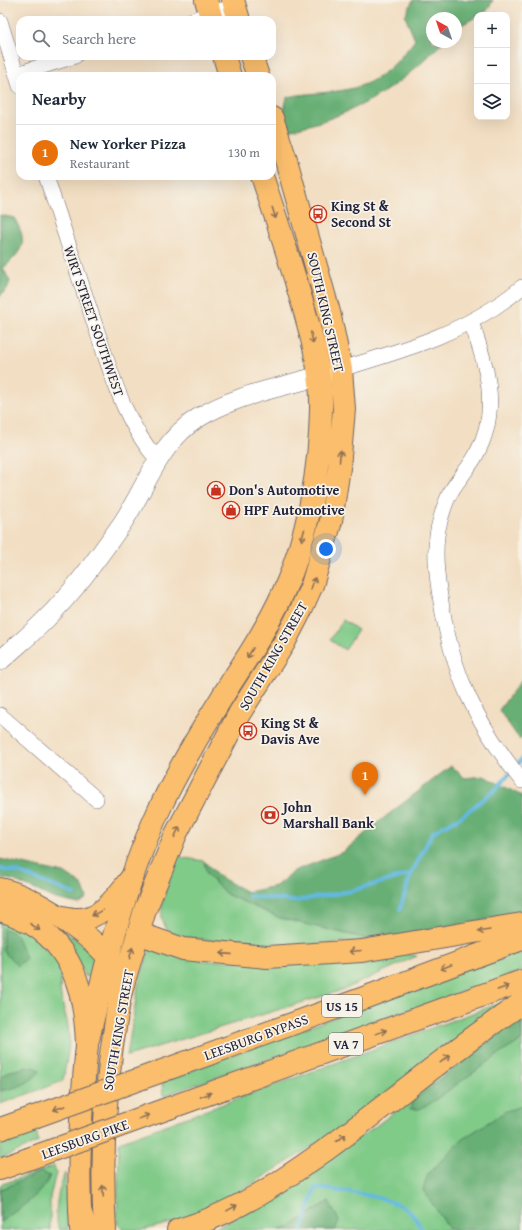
<!DOCTYPE html>
<html lang="en">
<head>
<meta charset="utf-8">
<style>
  :root { --surface:#fff; --page:#f2f2f3; --text:#1f2937; --muted:#747a83; --line:#e0e1e3; --accent:#ea580c }
  body { margin:0; font-family:"Gentium Book Plus",serif; background:var(--page); color:var(--text) }
  .controls { position:absolute; right:12px; top:12px; display:grid; overflow:hidden; border-radius:8px; box-shadow:0 4px 16px #0002 }
  .controls button { width:36px; height:36px; display:grid; place-items:center; padding:0; border:0; border-bottom:1px solid var(--line); background:var(--surface); color:var(--text); font:20px sans-serif }
  .compass { position:absolute; left:426px; top:12px; width:36px; height:36px; border-radius:50%; background:var(--surface); box-shadow:0 4px 16px #0002; rotate:320deg }
  .you { position:absolute; left:326px; top:549px; width:14px; height:14px; margin:-10px; border:3px solid #fff; border-radius:50%; background:#1a73e8; box-shadow:0 0 0 6px #1a73e833 }
  .badge { display:grid; place-items:center; width:26px; height:26px; border-radius:50%; background:var(--accent); color:#fff; font-size:13px; font-weight:700 }
  .pin { position:absolute; translate:-50% -33px; filter:drop-shadow(0 1px 2px #0008) }
  .pin::after { content:''; position:absolute; top:21px; width:14px; height:12px; background:inherit; clip-path:polygon(0 0,100% 0,50% 100%) }
  .list { margin:0; padding:0; list-style:none }
  h2 { display:flex; justify-content:space-between; align-items:center; height:52px; margin:0; padding:0 16px; font-size:17px }
  h2 small { font-size:13px; font-weight:400; color:var(--muted) }
  .list li { display:grid; grid-template-columns:26px 1fr auto; gap:12px; align-items:center; box-sizing:border-box; height:56px; padding:0 16px; border-top:1px solid var(--line) }
  .list b { display:block; font-size:15px; white-space:nowrap }
  .list p { margin:0; font-size:13px; white-space:nowrap; color:var(--muted) }
  .list em { font-size:13px; font-style:normal; color:var(--muted) }
  .icon { flex:none; width:22px; height:22px; fill:none; stroke:currentColor; stroke-width:2; stroke-linecap:round; stroke-linejoin:round }
  .map { position:relative; flex:none; width:522px; height:1230px; overflow:hidden }
  .search { position:absolute; background:var(--surface); box-shadow:0 4px 16px #0002; left:16px; top:16px; width:260px; height:44px; display:flex; align-items:center; gap:10px; box-sizing:border-box; padding:0 14px; border-radius:12px; color:var(--muted); font-size:15px }
  .panel { position:absolute; background:var(--surface); box-shadow:0 4px 16px #0002; left:16px; top:72px; width:260px; height:108px; border-radius:12px }
  .map>svg:first-child { display:block }
</style>
</head>
<body>
<div class="map">
<svg width="522" height="1230" viewBox="0 0 522 1230">
  <rect width="100%" height="100%" fill="#f7f3e8"/>
  <filter id="ink" filterUnits="userSpaceOnUse"><feTurbulence type="fractalNoise" baseFrequency=".025" numOctaves="2"/><feDisplacementMap in="SourceGraphic" scale="8" xChannelSelector="R" yChannelSelector="G"/><feConvolveMatrix kernelMatrix="1 2 1 2 8 2 1 2 1" color-interpolation-filters="sRGB"/></filter>
  <filter id="wash" filterUnits="userSpaceOnUse"><feTurbulence type="fractalNoise" baseFrequency=".012" numOctaves="4" result="noise"/><feDisplacementMap in="SourceGraphic" scale="16" xChannelSelector="R" yChannelSelector="G"/><feGaussianBlur stdDeviation="0.9" result="paint"/><feColorMatrix in="noise" values="0 0 0 0 0 0 0 0 0 0 0 0 0 0 0 0 0 1.4 0 .05"/><feComposite in="paint" operator="in"/></filter>
  <g filter="url(#wash)">
    <rect width="100%" height="100%" fill="#f2dec2"/>
    <path fill="#81cb89" stroke="#527662" d="M 343,620 L 358,630 L 345,650 L 330,640 Z
      M 178,857 L 204,861 L 207,874 L 226,894 L 280,918 L 372,940 L 279,947 L 179,937 C 145,925 170,880 178,857 Z
      M 41,915 L 98,955 L 92,976 L 86,977 L 65,939 Z
      M 0,917 L 28,930 L 64,968 C 54,995 67,1008 69,1035 C 70,1049 65,1066 63,1081 L 0,1104 Z
      M 522,948 L 522,971 L 163,1096 L 162,1081 Z
      M 149,949 L 207,961 L 405,953 L 417,956 L 343,990 L 127,1056 L 138,986 Z
      M 522,995 L 335,1132 L 244,1189 L 175,1222 L 143,1230 L 123,1230 L 117,1224 L 119,1142 Z
      M 522,1017 L 522,1230 L 213,1230 L 286,1187 L 376,1126 L 502,1029 Z
      M 36,1126 L 38,1142 L 0,1159 L 0,1136 Z
      M 54,1166 L 56,1173 L 50,1197 L 50,1230 L 0,1230 L 0,1185 Z
      M 65,1173 L 68,1230 L 59,1230 C 53,1211 58,1191 65,1173 Z"/>
    <path fill="#68af75" stroke="#456858" d="M 413,0 L 493,0 L 487,11 L 456,28 L 456,18 L 432,18 L 432,42 L 443,42 C 398,89 352,117 288,130 L 283,115 L 287,97 C 314,91 350,95 375,79 C 391,70 403,55 415,40 L 405,16 Z
      M 0,215 L 14,218 C 29,242 23,251 3,268 L 10,281 L 7,289 L 0,296 Z
      M 522,679 L 522,736 L 520,740 L 499,710 Z
      M 451,766 L 465,778 L 484,776 L 522,796 L 522,912 L 460,925 L 372,940 L 280,918 L 226,894 L 207,874 L 204,861 L 220,877 L 247,892 L 276,886 L 294,871 L 343,852 L 380,821 Z
      M 0,859 L 64,873 L 82,885 L 87,898 L 79,904 L 56,899 L 13,880 L 0,878 Z
      M 3,928 L 15,933 L 26,958 L 18,966 L 3,951 Z
      M 522,1021 L 522,1040 L 498,1055 L 428,1105 L 419,1109 L 410,1109 L 412,1102 C 448,1074 482,1044 522,1021 Z
      M 33,1066 L 40,1071 C 30,1084 16,1088 0,1091 L 0,1078 L 10,1071 Z
      M 522,1106 L 522,1230 L 450,1230 L 423,1190 L 428,1174 L 461,1140 L 506,1111 Z
      M 41,1172 L 50,1176 C 41,1196 18,1209 0,1222 L 0,1190 Z
      M 329,1201 L 339,1221 L 335,1230 L 280,1230 L 291,1226 Z"/>
    <g fill="none" stroke-linecap="round" stroke-linejoin="round">
      <path stroke="#64b9e0" stroke-width="4" d="M 516,766 L 522,759
        M 0,869 L 18,872 L 74,894
        M 249,896 L 295,901 L 351,891 L 411,874
        M 400,909 L 411,874 L 433,832 L 462,816 L 496,789 L 511,772
        M 302,1230 L 315,1188 C 341,1191 390,1195 410,1212 C 415,1217 419,1224 422,1230"/>
    </g>
  </g>
  <g filter="url(#ink)">
    <g fill="none" stroke-linecap="round" stroke-linejoin="round">
      <defs>
        <path id="minor" d="M 192,20 L 235,6
          M 0,21 L 20,86
          M 17,74 L 75,56
          M 46,176 C 64,230 81,284 99,337 C 114,381 126,424 157,459
          M 471,322 C 487,367 501,409 476,455 C 469,468 459,478 452,490 C 446,499 443,510 440,521 C 433,545 436,572 440,596 C 452,673 474,720 522,781
          M 341,369 C 405,350 470,331 522,287
          M 0,715 L 96,799"/>
        <path id="tertiary" d="M 0,661 C 14,648 29,636 43,622 C 73,593 97,559 121,525 C 146,489 158,443 198,418 C 242,391 294,386 341,369"/>
        <path id="primary" d="M 206,0 L 212,20
          M 233,0 L 239,20
          M 224,56 L 230,76
          M 251,56 L 258,76
          M 121,991 L 145,910 L 176,834 L 239,714 L 284,643 L 300,612 L 312,585 L 331,521 L 339,468 L 344,409 L 341,369 L 329,312 L 286,160 L 272,118
          M 88,1040 C 106,962 125,883 159,810 C 180,765 206,723 232,681 C 250,653 269,624 283,593 C 308,538 320,469 321,409 C 322,375 313,341 304,309 C 291,264 277,220 262,176"/>
        <path id="trunk" d="M 81,1229 C 77,1167 81,1107 87,1045
          M 105,1230 C 100,1149 106,1070 121,991"/>
        <path id="motorway" d="M 0,889 C 32,895 97,938 114,965 C 119,973 120,982 121,991
          M 0,910 C 67,930 85,981 87,1045
          M 58,916 C 64,917 70,919 76,919 C 102,921 119,893 133,876
          M 138,933 L 183,949 L 267,957 L 362,951 L 522,924
          M 162,1071 L 361,999 L 522,939
          M 169,1108 L 522,981
          M 0,1129 L 34,1117
          M 0,1169 L 28,1159
          M 80,1210 L 86,1230
          M 178,1230 C 233,1215 282,1181 327,1149 C 393,1101 454,1048 522,1003"/>
      </defs>
      <use href="#minor" stroke="#6b646a" stroke-width="16"/>
      <use href="#tertiary" stroke="#6b646a" stroke-width="20"/>
      <use href="#primary" stroke="#6b646a" stroke-width="24"/>
      <use href="#trunk" stroke="#6b646a" stroke-width="24"/>
      <use href="#motorway" stroke="#6b646a" stroke-width="24"/>
      <use href="#minor" stroke="#fff" stroke-width="15"/>
      <use href="#tertiary" stroke="#fff" stroke-width="19"/>
      <use href="#primary" stroke="#fabe6d" stroke-width="22"/>
      <use href="#trunk" stroke="#fabe6d" stroke-width="22"/>
      <use href="#motorway" stroke="#fabe6d" stroke-width="22"/>
      <defs>
        <path id="motorway-bridge" d="M 34,1117 L 162,1071
          M 28,1159 L 169,1108"/>
      </defs>
      <use href="#motorway-bridge" stroke="#6b646a" stroke-width="24" stroke-linecap="butt"/>
      <use href="#motorway-bridge" stroke="#fabe6d" stroke-width="22"/>
    </g>
    <defs><path id="oneway-shaft" d="M-6 0H5M1.5-3L5.5 0L1.5 3" fill="none" stroke-width="1.6" stroke-linecap="round" stroke-linejoin="round"/></defs>
    <g stroke="#8e7054">
      <use href="#oneway-shaft" transform="translate(274 213) rotate(72)"/>
      <use href="#oneway-shaft" transform="translate(312 338) rotate(77)"/>
      <use href="#oneway-shaft" transform="translate(340 456) rotate(-85)"/>
      <use href="#oneway-shaft" transform="translate(303 535) rotate(105)"/>
      <use href="#oneway-shaft" transform="translate(313 583) rotate(-70)"/>
      <use href="#oneway-shaft" transform="translate(250 653) rotate(121)"/>
      <use href="#oneway-shaft" transform="translate(177 832) rotate(-64)"/>
      <use href="#oneway-shaft" transform="translate(97 913) rotate(151)"/>
      <use href="#oneway-shaft" transform="translate(35 927) rotate(35)"/>
      <use href="#oneway-shaft" transform="translate(484 931) rotate(171)"/>
      <use href="#oneway-shaft" transform="translate(355 951) rotate(175)"/>
      <use href="#oneway-shaft" transform="translate(131 953) rotate(-75)"/>
      <use href="#oneway-shaft" transform="translate(226 954) rotate(-176)"/>
      <use href="#oneway-shaft" transform="translate(446 967) rotate(159)"/>
      <use href="#oneway-shaft" transform="translate(503 988) rotate(-20)"/>
      <use href="#oneway-shaft" transform="translate(381 1032) rotate(-20)"/>
      <use href="#oneway-shaft" transform="translate(445 1059) rotate(-38)"/>
      <use href="#oneway-shaft" transform="translate(206 1095) rotate(-20)"/>
      <use href="#oneway-shaft" transform="translate(59 1108) rotate(160)"/>
      <use href="#oneway-shaft" transform="translate(144 1117) rotate(-20)"/>
      <use href="#oneway-shaft" transform="translate(341 1138) rotate(-36)"/>
      <use href="#oneway-shaft" transform="translate(103 1191) rotate(-93)"/>
      <use href="#oneway-shaft" transform="translate(232 1208) rotate(-29)"/>
    </g>
  </g>
  <defs>
    <symbol id="bus-ring" viewBox="-11 -11 22 22"><circle r="9.5" fill="#f7f3e8" stroke="#c8321e" stroke-width="1.5"/><path d="M-5-6H5V4H4V6H2V4H-2V6H-4V4H-5ZM-3.5-4V0h7V-4ZM-3.5 1.2v1.5H-2V1.2ZM2 1.2v1.5H3.5V1.2Z" fill="#c8321e"/></symbol>
    <symbol id="shop-ring" viewBox="-11 -11 22 22"><circle r="9.5" fill="#f7f3e8" stroke="#c8321e" stroke-width="1.5"/><path d="M-5-2.5h2.3a2.7 3.5 0 0 1 5.4 0H5L5.5 6h-11ZM-1.5-2.5h3a1.5 2.3 0 0 0-3 0Z" fill="#c8321e"/></symbol>
    <symbol id="bank-ring" viewBox="-11 -11 22 22"><circle r="9.5" fill="#f7f3e8" stroke="#c8321e" stroke-width="1.5"/><path d="M-6-4H6V4H-6ZM0-2.3a2.3 2.3 0 1 0 0 4.6a2.3 2.3 0 1 0 0-4.6Z" fill="#c8321e"/></symbol>
  </defs>
  <g fill-rule="evenodd">
    <use href="#bus-ring" x="308" y="204" width="20" height="20"/>
    <use href="#shop-ring" x="206" y="480" width="20" height="20"/>
    <use href="#shop-ring" x="221" y="500" width="20" height="20"/>
    <use href="#bus-ring" x="238" y="721" width="20" height="20"/>
    <use href="#bank-ring" x="260" y="805" width="20" height="20"/>
  </g>
  <g text-anchor="middle" stroke-width="3.5" stroke-linejoin="round" paint-order="stroke">
    <g fill="#f7f3e8" stroke="#62616f" stroke-width="1">
      <rect x="322" y="995" width="40" height="22" rx="3"/>
      <rect x="329" y="1033" width="34" height="22" rx="3"/>
    </g>
    <g font-size="13" font-weight="bold" fill="#22223b">
      <text x="342" y="1011">US 15</text>
      <text x="346" y="1049">VA 7</text>
    </g>
    <g font-size="14" font-weight="bold" fill="#22223b" stroke="#f7f3e8" text-anchor="start">
      <text x="331" y="211">King St &amp;<tspan x="331" dy="16">Second St</tspan></text>
      <text x="229" y="495">Don's Automotive</text>
      <text x="244" y="515">HPF Automotive</text>
      <text x="261" y="728">King St &amp;<tspan x="261" dy="16">Davis Ave</tspan></text>
      <text x="283" y="812">John<tspan x="283" dy="16">Marshall Bank</tspan></text>
    </g>
    <g font-size="14" fill="#22223b" stroke="#f7f3e8">
      <text transform="translate(326 312) rotate(77)" y="5">SOUTH KING STREET</text>
      <text transform="translate(94 321) rotate(71)" y="5">WIRT STREET SOUTHWEST</text>
      <text transform="translate(273 656) rotate(-60)" y="5">SOUTH KING STREET</text>
      <text transform="translate(118 1030) rotate(-80)" y="5">SOUTH KING STREET</text>
      <text transform="translate(256 1037) rotate(-20)" y="5">LEESBURG BYPASS</text>
      <text transform="translate(85 1139) rotate(-20)" y="5">LEESBURG PIKE</text>
    </g>
  </g>
</svg>
<div class="controls">
<button>+</button>
<button>−</button>
<button><svg class="icon" aria-label="layers" viewBox="0 0 24 24"><path d="M12 4l9 5-9 5-9-5zM3 14l9 5 9-5"/></svg></button>
</div>
<svg class="compass" viewBox="-18 -18 36 36"><path d="M0-13l5 13h-10z" fill="#e53935"/><path d="M0 13l5-13h-10z" fill="#747a83"/></svg>
<div class="you"></div>
<div class="pin badge" style="left:365px;top:795px;background:#e8710a">1</div>
<div class="search"><svg class="icon" aria-label="search" viewBox="0 0 24 24"><circle cx="10" cy="10" r="6"/><path d="M15 15l6 6"/></svg>Search here</div>
<section class="panel">
<h2>Nearby<small></small></h2>
<ul class="list">
<li><span class="badge" style="background:#e8710a">1</span><div><b>New Yorker Pizza</b><p>Restaurant</p></div><em>130 m</em></li>
</ul>
</section>
</div>
</body>
</html>
